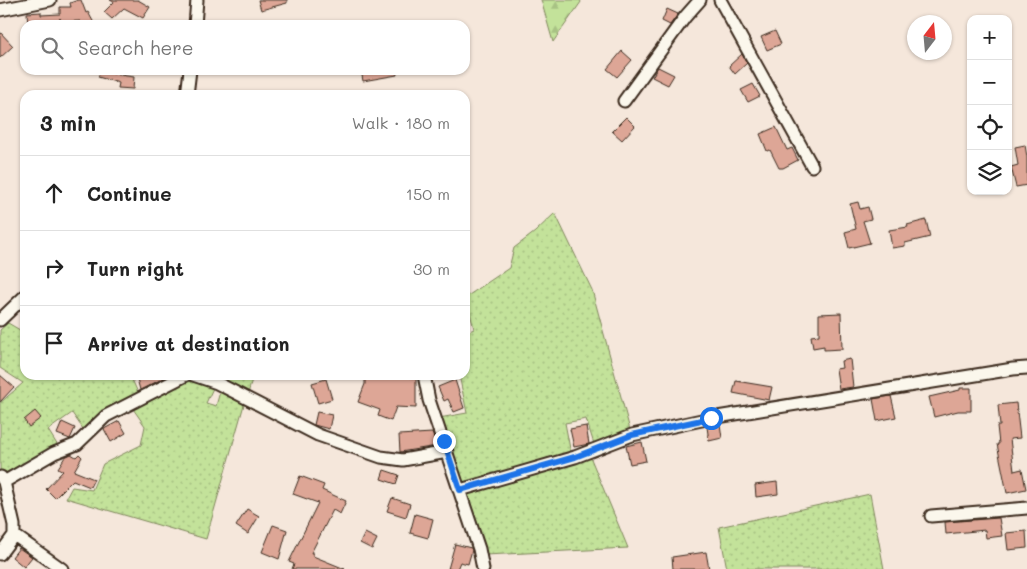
<!DOCTYPE html>
<html lang="en">
<head>
<meta charset="utf-8">
<style>
  :root { --surface:#fff; --page:#f6f6f6; --text:#222; --muted:#767676; --line:#e0e0e0 }
  body { margin:0; font-family:Mali,sans-serif; background:var(--page); color:var(--text) }
  .controls { position:absolute; right:15px; top:15px; display:grid; overflow:hidden; border-radius:10px; box-shadow:0 1px 4px #0004 }
  .controls button { width:45px; height:45px; display:grid; place-items:center; padding:0; border:0; border-bottom:1px solid var(--line); background:var(--surface); color:var(--text); font:25px sans-serif }
  .compass { position:absolute; left:907px; top:15px; width:45px; height:45px; border-radius:50%; background:var(--surface); box-shadow:0 1px 4px #0004; rotate:16deg }
  .stop { position:absolute; width:15px; height:15px; margin:-11px; border:4px solid #1a73e8; border-radius:50%; background:#fff }
  .stop.end { background:#1a73e8; border-color:#fff; box-shadow:0 1px 5px #0008 }
  .list { margin:0; padding:0; list-style:none }
  h2 { display:flex; justify-content:space-between; align-items:center; height:65px; margin:0; padding:0 20px; font-size:21px }
  h2 small { font-size:16px; font-weight:400; color:var(--muted) }
  .list li { display:grid; grid-template-columns:32px 1fr auto; gap:15px; align-items:center; box-sizing:border-box; height:75px; padding:0 20px; border-top:1px solid var(--line) }
  .list b { display:block; font-size:19px; white-space:nowrap }
  .list em { font-size:16px; font-style:normal; color:var(--muted) }
  .icon { flex:none; width:28px; height:28px; fill:none; stroke:currentColor; stroke-width:2; stroke-linecap:round; stroke-linejoin:round }
  .map { position:relative; flex:none; width:1027px; height:569px; overflow:hidden }
  .search { position:absolute; background:var(--surface); box-shadow:0 1px 4px #0004; left:20px; top:20px; width:450px; height:55px; display:flex; align-items:center; gap:12px; box-sizing:border-box; padding:0 18px; border-radius:15px; color:var(--muted); font-size:19px }
  .panel { position:absolute; background:var(--surface); box-shadow:0 1px 4px #0004; left:20px; top:90px; width:450px; height:290px; border-radius:15px }
  .map>svg:first-child { display:block }
</style>
</head>
<body>
<div class="map">
<svg width="1027" height="569" viewBox="0 0 1027 569">
  <defs>
    <pattern id="grass-dots" width="8" height="8" patternUnits="userSpaceOnUse" patternTransform="scale(1.25)"><rect width="8" height="8" fill="#c3e29a"/><path d="M2 2h.1M6 6h.1" fill="none" stroke="#a8c284" stroke-width="1.8" stroke-linecap="round"/></pattern>
    <pattern id="forest-firs" width="22" height="20" patternUnits="userSpaceOnUse" patternTransform="scale(1.25)"><rect width="22" height="20" fill="#c3e29a"/><path d="M5 1l3.5 6h-7zM16 11l3.5 6h-7z" fill="#a8c284"/></pattern>
  </defs>
  <rect width="100%" height="100%" fill="#f5e7db"/>
  <filter id="ink" filterUnits="userSpaceOnUse"><feTurbulence type="fractalNoise" baseFrequency=".02" numOctaves="2"/><feDisplacementMap in="SourceGraphic" scale="10" xChannelSelector="R" yChannelSelector="G"/><feConvolveMatrix kernelMatrix="1 2 1 2 8 2 1 2 1" color-interpolation-filters="sRGB"/></filter>
  <g filter="url(#ink)">
    <path fill="url(#grass-dots)" stroke="#7f865c" d="M 555,213 L 592,290 L 630,430 L 595,447 L 586,419 L 565,423 L 571,454 L 461,489 L 439,418 L 467,413 L 459,375 L 465,375 L 465,333 L 474,329 L 466,297 L 509,268 L 514,248 L 535,232 Z
      M 8,323 L 25,333 L 25,375 L 130,375 L 139,395 L 83,429 L 72,413 L 48,430 L 58,446 L 3,474 L 0,470 L 0,403 L 23,383 L 0,368 L 0,330 Z
      M 205,375 L 253,375 L 248,394 Z
      M 193,378 L 214,386 L 206,403 L 216,406 L 221,388 L 245,401 L 206,539 L 66,498 L 72,487 L 92,490 L 103,464 L 141,445 L 145,426 L 131,406 Z
      M 589,454 L 628,548 L 485,555 L 463,492 Z
      M 870,494 L 884,569 L 727,569 L 719,527 Z"/>
    <path fill="url(#forest-firs)" stroke="#7f865c" d="M 541,0 L 580,0 L 581,2 L 553,42 Z"/>
    <path fill="#dda696" stroke="#3b2a1e" d="M 78,0 L 81,0 L 86,13 L 88,12 L 95,25 L 81,25 L 80,21 L 60,22 L 60,18 L 60,25 L 28,25 L 27,13 L 41,12 L 41,15 L 60,14 L 60,7 L 71,7 L 70,3 Z
      M 110,0 L 138,0 L 150,7 L 143,18 L 124,8 L 112,19 L 104,12 L 114,2 Z
      M 258,0 L 287,0 L 287,3 L 261,10 Z
      M 667,9 L 678,14 L 670,25 L 662,21 Z
      M 775,31 L 781,44 L 767,50 L 761,37 Z
      M 0,32 L 13,46 L 0,58 Z
      M 622,51 L 632,60 L 617,77 L 607,69 Z
      M 742,54 L 747,63 L 735,74 L 729,66 Z
      M 658,67 L 674,75 L 668,85 L 652,77 Z
      M 101,70 L 114,70 L 113,74 L 134,77 L 133,89 L 118,88 L 119,83 L 98,77 Z
      M 361,70 L 396,70 L 397,75 L 363,81 Z
      M 753,84 L 760,96 L 748,102 L 741,90 Z
      M 626,117 L 635,126 L 622,140 L 612,131 Z
      M 776,127 L 787,150 L 792,148 L 798,160 L 783,168 L 779,168 L 770,150 L 767,151 L 760,134 Z
      M 1025,145 L 1027,157 L 1027,185 L 1016,187 L 1011,167 L 1018,165 L 1015,147 Z
      M 858,202 L 860,209 L 868,207 L 871,219 L 863,221 L 870,243 L 849,248 L 845,232 L 856,229 L 850,204 Z
      M 926,220 L 930,237 L 905,243 L 905,246 L 892,248 L 889,230 L 908,227 L 907,225 Z
      M 841,313 L 842,349 L 824,350 L 824,346 L 813,348 L 811,336 L 819,335 L 819,314 Z
      M 850,359 L 853,387 L 839,389 L 836,369 L 842,368 L 841,361 Z
      M 0,375 L 14,387 L 0,402 Z
      M 136,375 L 163,375 L 164,378 L 140,390 Z
      M 391,376 L 416,378 L 416,408 L 396,407 L 391,421 L 378,416 L 380,410 L 358,402 L 365,384 L 365,379 L 391,378 Z
      M 326,379 L 332,399 L 318,403 L 312,383 Z
      M 455,380 L 464,408 L 454,412 L 448,399 L 444,401 L 438,387 Z
      M 736,381 L 772,387 L 769,400 L 733,393 Z
      M 960,388 L 971,388 L 971,411 L 958,411 L 934,417 L 929,397 L 960,390 Z
      M 891,396 L 896,417 L 877,421 L 873,399 Z
      M 1016,403 L 1020,438 L 1010,439 L 1014,471 L 1022,469 L 1026,489 L 1007,493 L 997,444 L 999,444 L 997,426 L 1000,426 L 998,405 Z
      M 35,411 L 41,418 L 29,427 L 24,420 Z
      M 317,412 L 332,415 L 329,429 L 314,425 Z
      M 119,421 L 126,433 L 111,442 L 104,429 Z
      M 62,422 L 75,428 L 70,439 L 57,434 Z
      M 720,424 L 722,438 L 709,441 L 707,427 Z
      M 586,426 L 589,444 L 574,447 L 570,429 Z
      M 432,433 L 437,446 L 400,452 L 399,435 Z
      M 642,442 L 646,461 L 630,464 L 626,446 Z
      M 71,454 L 76,457 L 79,454 L 82,457 L 74,471 L 94,479 L 90,487 L 73,480 L 55,498 L 46,489 L 63,471 L 58,468 L 65,457 Z
      M 384,470 L 399,475 L 396,484 L 381,479 Z
      M 300,476 L 324,485 L 322,490 L 346,501 L 340,514 L 333,510 L 311,553 L 313,553 L 313,556 L 345,569 L 292,569 L 294,564 L 289,562 L 318,503 L 293,494 Z
      M 777,482 L 778,494 L 756,497 L 755,485 Z
      M 392,498 L 410,504 L 406,517 L 387,511 Z
      M 247,509 L 259,516 L 248,534 L 236,526 Z
      M 415,514 L 433,519 L 428,538 L 410,533 Z
      M 999,518 L 1002,536 L 986,538 L 985,530 L 946,534 L 945,522 Z
      M 273,525 L 287,530 L 279,559 L 262,552 Z
      M 1026,531 L 1027,548 L 1008,550 L 1006,533 Z
      M 365,533 L 377,539 L 372,549 L 360,543 Z
      M 455,544 L 471,548 L 472,550 L 468,564 L 460,562 L 457,569 L 448,569 Z
      M 19,548 L 32,557 L 24,567 L 12,557 Z
      M 706,552 L 709,569 L 673,569 L 672,557 Z"/>
    <g fill="none" stroke-linecap="round" stroke-linejoin="round">
      <defs>
        <path id="minor" d="M 720,0 L 812,166
          M 0,10 L 50,0
          M 195,25 L 197,0
          M 187,95 L 190,70
          M 624,101 L 685,17 L 700,0
          M 0,320 L 25,296
          M 193,375 L 217,383 L 318,435 L 381,457 L 403,460 L 447,452
          M 424,375 L 429,400 L 479,549 L 483,569
          M 4,482 L 54,453 L 77,444 L 106,416 L 186,375
          M 460,490 L 575,457 L 632,435 L 711,418 L 1013,369 L 1027,368
          M 931,516 L 1027,508
          M 14,535 L 62,569
          M 0,554 L 14,535 L 14,525 L 4,482 L 1,477"/>
      </defs>
      <use href="#minor" stroke="#3b2a1e" stroke-width="15"/>
      <use href="#minor" stroke="#fbf7ec" stroke-width="11"/>
    </g>
  </g>
  <g fill="none" stroke-linecap="round" stroke-linejoin="round" filter="url(#ink)">
    <path stroke="#1a73e8" stroke-width="6" d="M 444,441 L 460,490 L 575,457 L 632,435 L 711,418"/>
  </g>
</svg>
<div class="controls">
<button>+</button>
<button>−</button>
<button><svg class="icon" aria-label="locate" viewBox="0 0 24 24"><circle cx="12" cy="12" r="6"/><path d="M12 2v4M12 18v4M2 12h4M18 12h4"/></svg></button>
<button><svg class="icon" aria-label="layers" viewBox="0 0 24 24"><path d="M12 4l9 5-9 5-9-5zM3 14l9 5 9-5"/></svg></button>
</div>
<svg class="compass" viewBox="-18 -18 36 36"><path d="M0-13l5 13h-10z" fill="#e53935"/><path d="M0 13l5-13h-10z" fill="#767676"/></svg>
<div class="stop" style="left:711px;top:418px"></div>
<div class="stop end" style="left:444px;top:441px"></div>
<div class="search"><svg class="icon" aria-label="search" viewBox="0 0 24 24"><circle cx="10" cy="10" r="6"/><path d="M15 15l6 6"/></svg>Search here</div>
<section class="panel">
<h2>3 min<small>Walk · 180 m</small></h2>
<ul class="list">
<li><svg class="icon" aria-label="ahead" viewBox="0 0 24 24"><path d="M12 20V5M6 11l6-6 6 6"/></svg><div><b>Continue</b></div><em>150 m</em></li>
<li><svg class="icon" aria-label="right" viewBox="0 0 24 24"><path d="M7 20v-9h11M14 6l5 5-5 5"/></svg><div><b>Turn right</b></div><em>30 m</em></li>
<li><svg class="icon" aria-label="arrive" viewBox="0 0 24 24"><path d="M6 21V4h12l-3 4 3 4H6"/></svg><div><b>Arrive at destination</b></div></li>
</ul>
</section>
</div>
</body>
</html>
